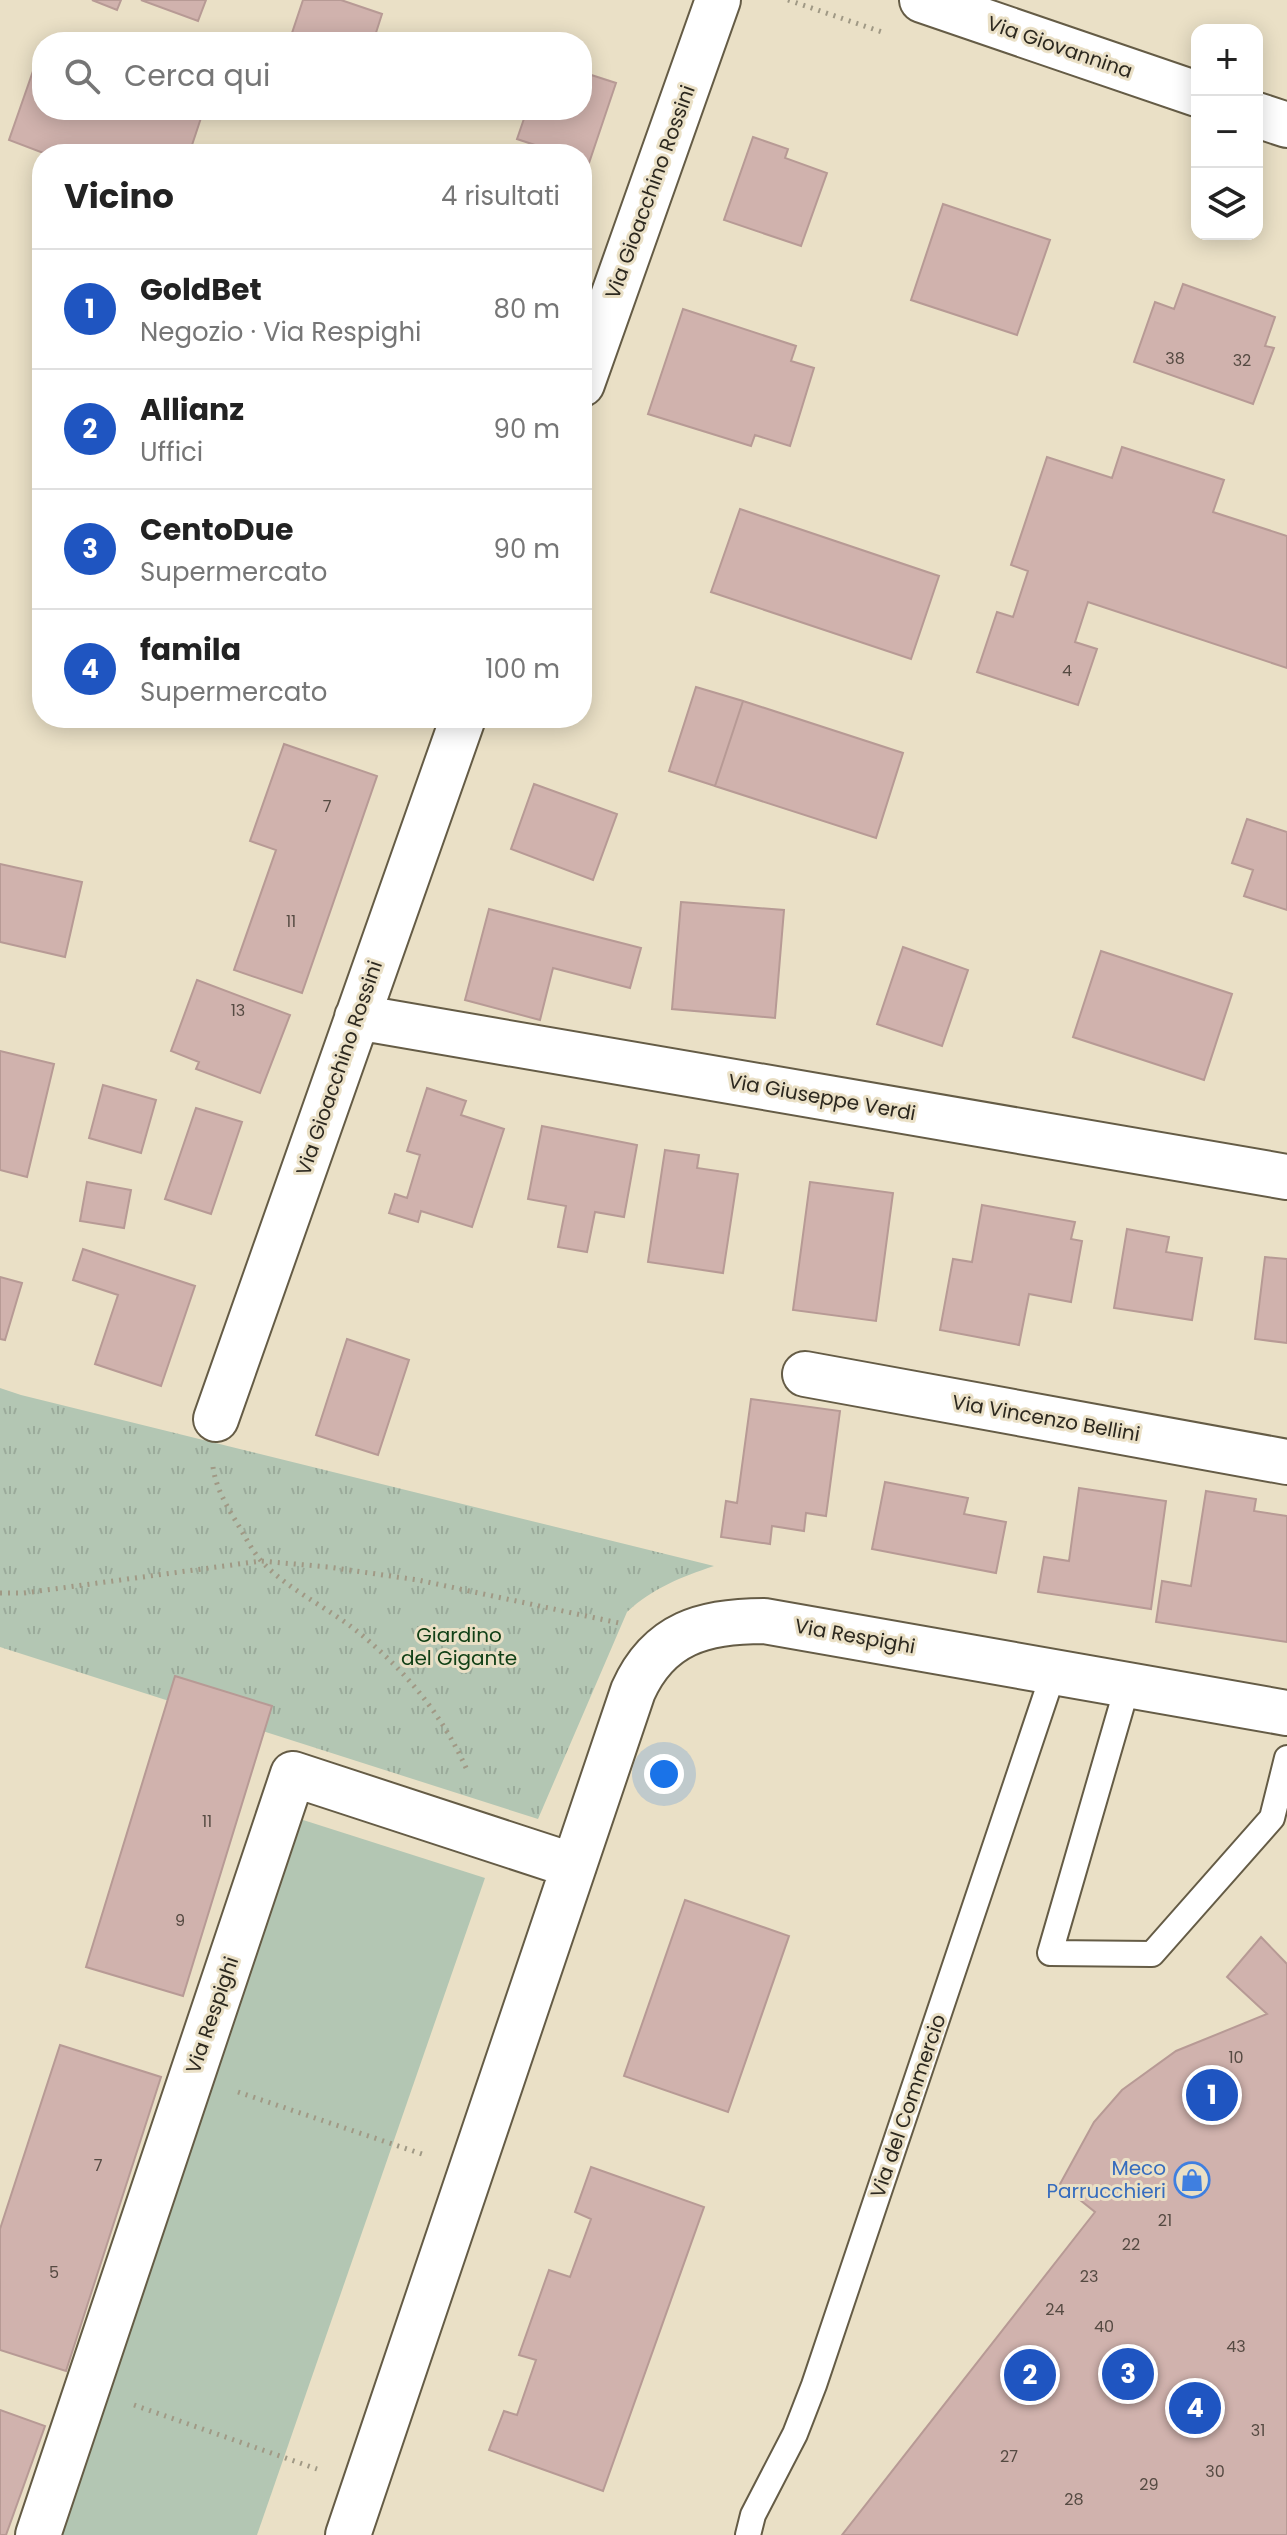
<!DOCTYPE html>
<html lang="it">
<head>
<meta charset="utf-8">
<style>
  :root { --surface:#fff; --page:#f2f2f2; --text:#222; --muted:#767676; --line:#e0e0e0; --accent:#1f55c1 }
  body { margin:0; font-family:Poppins,sans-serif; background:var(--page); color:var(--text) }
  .controls { position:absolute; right:24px; top:24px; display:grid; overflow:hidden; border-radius:16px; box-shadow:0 4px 20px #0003 }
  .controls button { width:72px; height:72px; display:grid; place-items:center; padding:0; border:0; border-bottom:2px solid var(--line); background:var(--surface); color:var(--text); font:40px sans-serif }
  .you { position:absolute; left:664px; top:1774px; width:28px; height:28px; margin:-20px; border:6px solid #fff; border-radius:50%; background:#1a73e8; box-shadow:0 0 0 12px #1a73e833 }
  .badge { display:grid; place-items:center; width:52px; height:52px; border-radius:50%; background:var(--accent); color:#fff; font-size:26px; font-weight:700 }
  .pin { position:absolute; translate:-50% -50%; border:4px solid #fff; box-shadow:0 2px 8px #0006 }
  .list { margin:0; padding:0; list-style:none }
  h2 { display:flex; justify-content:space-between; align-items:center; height:104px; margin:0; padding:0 32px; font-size:34px }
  h2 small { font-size:26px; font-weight:400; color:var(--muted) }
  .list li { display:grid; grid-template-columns:52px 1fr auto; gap:24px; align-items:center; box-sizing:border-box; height:120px; padding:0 32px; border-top:2px solid var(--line) }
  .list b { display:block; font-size:30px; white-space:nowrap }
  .list p { margin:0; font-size:26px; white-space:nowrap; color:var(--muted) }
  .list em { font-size:26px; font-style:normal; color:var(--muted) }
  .icon { flex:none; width:44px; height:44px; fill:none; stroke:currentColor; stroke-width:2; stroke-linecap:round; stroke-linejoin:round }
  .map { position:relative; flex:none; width:1287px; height:2535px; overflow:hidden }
  .search { position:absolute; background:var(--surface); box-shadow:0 4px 20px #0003; left:32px; top:32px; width:560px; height:88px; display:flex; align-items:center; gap:20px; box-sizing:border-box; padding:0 28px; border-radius:32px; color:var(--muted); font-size:30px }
  .panel { position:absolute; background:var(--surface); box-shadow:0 4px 20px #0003; left:32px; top:144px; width:560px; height:584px; border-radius:32px }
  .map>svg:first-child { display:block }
</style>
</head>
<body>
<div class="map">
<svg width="1287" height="2535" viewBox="0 0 1287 2535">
  <defs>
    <pattern id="park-tufts" width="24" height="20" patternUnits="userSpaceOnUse" patternTransform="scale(2)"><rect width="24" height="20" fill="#b3c6b3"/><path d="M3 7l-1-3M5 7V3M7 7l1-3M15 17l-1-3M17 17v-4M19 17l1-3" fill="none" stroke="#9aaa9a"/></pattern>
  </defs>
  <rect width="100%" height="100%" fill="#eae0c6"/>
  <path fill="#b3c6b3" d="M 300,1819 L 485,1878 L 257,2535 L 59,2535 Z"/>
  <path fill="url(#park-tufts)" d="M 0,1388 L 21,1395 L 714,1566 C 681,1577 653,1588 627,1612 L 538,1819 L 0,1647 Z"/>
  <path fill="#d0b2ad" stroke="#b79a95" stroke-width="2" d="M 92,0 L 121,0 L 117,10 Z
    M 141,0 L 206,0 L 198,21 Z
    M 303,0 L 341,0 L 382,14 L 373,42 L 289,42 Z
    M 33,71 L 42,75 L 42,110 L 177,110 L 201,118 L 189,154 L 108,154 L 95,150 L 94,154 L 46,154 L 9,140 Z
    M 582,72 L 616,83 L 589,163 L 582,161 L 582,154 L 562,154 L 517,139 L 527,110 L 582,110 Z
    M 753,137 L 788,149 L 785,158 L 827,173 L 801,246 L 724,220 Z
    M 943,204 L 1050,240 L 1017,335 L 911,300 Z
    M 1183,284 L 1275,317 L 1265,346 L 1274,348 L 1253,404 L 1134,362 L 1155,302 L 1174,309 Z
    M 683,309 L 796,346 L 791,361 L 814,368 L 790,446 L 755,435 L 751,446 L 648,414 Z
    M 1122,447 L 1224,480 L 1213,512 L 1287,536 L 1287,668 L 1088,602 L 1075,642 L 1097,649 L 1078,705 L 977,672 L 997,612 L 1013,617 L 1028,571 L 1011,565 L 1047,457 L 1112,478 Z
    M 740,509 L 939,576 L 911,659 L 711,592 Z
    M 696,687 L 743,701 L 715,786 L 669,771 Z
    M 743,701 L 903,753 L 876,838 L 715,786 Z
    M 284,744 L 377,776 L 302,993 L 234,970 L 276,850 L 250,841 Z
    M 534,784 L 617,814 L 593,880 L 511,849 Z
    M 1247,819 L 1287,832 L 1287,910 L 1244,896 L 1253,870 L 1232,863 Z
    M 0,864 L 82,882 L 65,957 L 0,942 Z
    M 681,902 L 784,910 L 775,1018 L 672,1009 Z
    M 489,909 L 641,948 L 630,988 L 553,968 L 540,1020 L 465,1000 Z
    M 903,947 L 968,970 L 942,1046 L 877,1024 Z
    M 1101,951 L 1232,994 L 1204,1080 L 1073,1037 Z
    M 197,980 L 290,1015 L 260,1093 L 196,1069 L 199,1062 L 171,1051 Z
    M 0,1051 L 54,1064 L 27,1177 L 0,1170 Z
    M 103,1085 L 156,1100 L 141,1153 L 89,1138 Z
    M 427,1088 L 466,1101 L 461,1115 L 504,1129 L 472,1227 L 421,1211 L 418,1222 L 389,1213 L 395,1194 L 407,1198 L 420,1155 L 407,1151 Z
    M 196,1108 L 242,1122 L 211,1214 L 165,1199 Z
    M 542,1126 L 637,1145 L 624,1217 L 595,1212 L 587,1252 L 558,1247 L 566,1206 L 528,1199 Z
    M 665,1150 L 699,1155 L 697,1168 L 738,1174 L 723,1273 L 648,1262 Z
    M 87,1182 L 131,1190 L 124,1228 L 80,1221 Z
    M 810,1182 L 893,1193 L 876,1321 L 793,1310 Z
    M 982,1205 L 1075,1222 L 1071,1239 L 1082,1241 L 1071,1302 L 1029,1294 L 1019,1345 L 940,1330 L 953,1259 L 972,1262 Z
    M 1127,1229 L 1169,1237 L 1166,1252 L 1202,1258 L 1192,1320 L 1114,1308 Z
    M 83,1249 L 195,1286 L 161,1386 L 95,1364 L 118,1295 L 73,1280 Z
    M 1265,1257 L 1287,1259 L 1287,1343 L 1255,1339 Z
    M 0,1277 L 22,1283 L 5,1340 L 0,1339 Z
    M 347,1339 L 409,1360 L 378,1455 L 316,1435 Z
    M 751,1399 L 840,1411 L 826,1516 L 806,1513 L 804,1531 L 772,1526 L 770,1544 L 721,1537 L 726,1501 L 737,1503 Z
    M 885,1482 L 968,1498 L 964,1514 L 1006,1522 L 996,1573 L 872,1549 Z
    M 1079,1488 L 1166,1501 L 1151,1609 L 1038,1592 L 1044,1557 L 1069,1561 Z
    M 1206,1491 L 1256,1499 L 1254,1511 L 1287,1516 L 1287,1642 L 1156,1622 L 1162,1581 L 1191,1586 Z
    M 175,1676 L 272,1706 L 183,1996 L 86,1967 Z
    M 685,1900 L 789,1936 L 728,2112 L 624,2076 Z
    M 1261,1937 L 1287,1964 L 1287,2535 L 842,2535 L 1095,2212 L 1060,2184 L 1094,2122 L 1122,2090 L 1176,2051 L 1267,2014 L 1227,1977 Z
    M 60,2045 L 161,2077 L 66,2371 L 0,2350 L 0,2229 Z
    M 591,2167 L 704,2207 L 603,2491 L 489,2450 L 504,2411 L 517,2415 L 536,2360 L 519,2355 L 549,2270 L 570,2277 L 591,2219 L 575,2212 Z
    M 0,2410 L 45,2426 L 6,2535 L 0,2535 Z"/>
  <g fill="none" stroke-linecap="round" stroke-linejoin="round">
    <defs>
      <path id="service" d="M 1128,1684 L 1050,1953 L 1152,1954 L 1272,1818 L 1287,1758
        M 748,2535 L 753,2515 L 795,2434 L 814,2385 L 1054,1671"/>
      <path id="minor" d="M 582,384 L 718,0
        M 357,1017 L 1287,1177
        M 805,1374 L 1287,1462
        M 216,1419 L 463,718
        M 38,2535 L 293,1774 L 574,1866
        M 348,2535 L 633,1691 C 659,1633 704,1621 764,1621 L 1287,1713"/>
      <path id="tertiary" d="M 922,0 L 1197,94
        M 1257,115 L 1287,125"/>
    </defs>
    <use href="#service" stroke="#655c46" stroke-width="28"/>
    <use href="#minor" stroke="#655c46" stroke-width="48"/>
    <use href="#tertiary" stroke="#655c46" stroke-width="48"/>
    <path stroke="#a09985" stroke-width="5" stroke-dasharray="2 6" stroke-linecap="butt" d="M 788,0 L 882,32
      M 213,1467 C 216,1488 226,1505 237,1523 C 245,1536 253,1553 264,1564 C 293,1593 331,1609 363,1636 C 408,1674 443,1716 467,1770
      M 0,1593 L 24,1593 L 261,1561 L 328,1567 L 418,1580 L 619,1623
      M 238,2092 L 422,2154
      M 134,2405 L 317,2469"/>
    <use href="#service" stroke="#fff" stroke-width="24"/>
    <use href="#minor" stroke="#fff" stroke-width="44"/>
    <use href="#tertiary" stroke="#fff" stroke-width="44"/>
  </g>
  <defs>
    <symbol id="shop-ring" viewBox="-11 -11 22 22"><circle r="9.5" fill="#eae0c6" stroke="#3f7fe0" stroke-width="1.5"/><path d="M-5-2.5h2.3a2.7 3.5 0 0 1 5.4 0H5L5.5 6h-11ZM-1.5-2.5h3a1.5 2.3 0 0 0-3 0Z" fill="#3f7fe0"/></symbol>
  </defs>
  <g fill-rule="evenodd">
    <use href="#shop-ring" x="1172" y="2160" width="40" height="40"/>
  </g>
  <g text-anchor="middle" stroke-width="6" stroke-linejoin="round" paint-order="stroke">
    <g font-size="16" fill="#554a42">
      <text x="1175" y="364">38</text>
      <text x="1242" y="366">32</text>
      <text x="1067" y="676">4</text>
      <text x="327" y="812">7</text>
      <text x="291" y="927">11</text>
      <text x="238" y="1016">13</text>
      <text x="207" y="1827">11</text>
      <text x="180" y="1926">9</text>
      <text x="1236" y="2063">10</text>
      <text x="98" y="2171">7</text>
      <text x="1165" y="2226">21</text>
      <text x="1131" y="2250">22</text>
      <text x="54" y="2278">5</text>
      <text x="1089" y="2282">23</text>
      <text x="1055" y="2315">24</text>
      <text x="1104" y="2332">40</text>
      <text x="1236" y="2352">43</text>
      <text x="1258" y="2436">31</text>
      <text x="1009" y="2462">27</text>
      <text x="1215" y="2477">30</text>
      <text x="1149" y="2490">29</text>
      <text x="1074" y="2505">28</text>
    </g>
    <g font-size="20" fill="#2c281f" stroke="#eae0c6">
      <text transform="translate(1060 47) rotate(19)" y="7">Via Giovannina</text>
      <text transform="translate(650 192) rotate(-70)" y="7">Via Gioacchino Rossini</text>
      <text transform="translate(339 1068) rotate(-71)" y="7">Via Gioacchino Rossini</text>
      <text transform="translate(822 1097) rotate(10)" y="7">Via Giuseppe Verdi</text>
      <text transform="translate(1046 1418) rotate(10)" y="7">Via Vincenzo Bellini</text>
      <text transform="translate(855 1636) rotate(10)" y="7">Via Respighi</text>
      <text transform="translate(212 2015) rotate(-71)" y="7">Via Respighi</text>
      <text transform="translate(908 2106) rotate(-71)" y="7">Via del Commercio</text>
    </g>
    <g font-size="20" fill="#114016" stroke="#eae0c6">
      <text x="459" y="1642">Giardino<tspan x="459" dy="23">del Gigante</tspan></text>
    </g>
    <g font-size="20" fill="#366cbe" stroke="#eae0c6" text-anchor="end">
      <text x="1166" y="2175">Meco<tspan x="1166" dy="23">Parrucchieri</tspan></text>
    </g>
  </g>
</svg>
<div class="controls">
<button>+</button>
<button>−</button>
<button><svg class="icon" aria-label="layers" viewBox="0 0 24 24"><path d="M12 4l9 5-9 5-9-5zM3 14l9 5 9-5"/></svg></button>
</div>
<div class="you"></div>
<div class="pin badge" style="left:1212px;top:2095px">1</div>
<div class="pin badge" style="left:1030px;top:2375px">2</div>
<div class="pin badge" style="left:1128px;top:2374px">3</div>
<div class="pin badge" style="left:1195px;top:2408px">4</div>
<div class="search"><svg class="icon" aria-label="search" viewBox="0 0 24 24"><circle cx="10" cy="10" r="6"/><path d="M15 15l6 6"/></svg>Cerca qui</div>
<section class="panel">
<h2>Vicino<small>4 risultati</small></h2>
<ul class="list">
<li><span class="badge">1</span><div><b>GoldBet</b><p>Negozio · Via Respighi</p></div><em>80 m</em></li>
<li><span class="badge">2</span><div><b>Allianz</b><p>Uffici</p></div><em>90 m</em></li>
<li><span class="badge">3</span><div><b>CentoDue</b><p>Supermercato</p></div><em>90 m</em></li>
<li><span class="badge">4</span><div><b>famila</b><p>Supermercato</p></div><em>100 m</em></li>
</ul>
</section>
</div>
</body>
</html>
